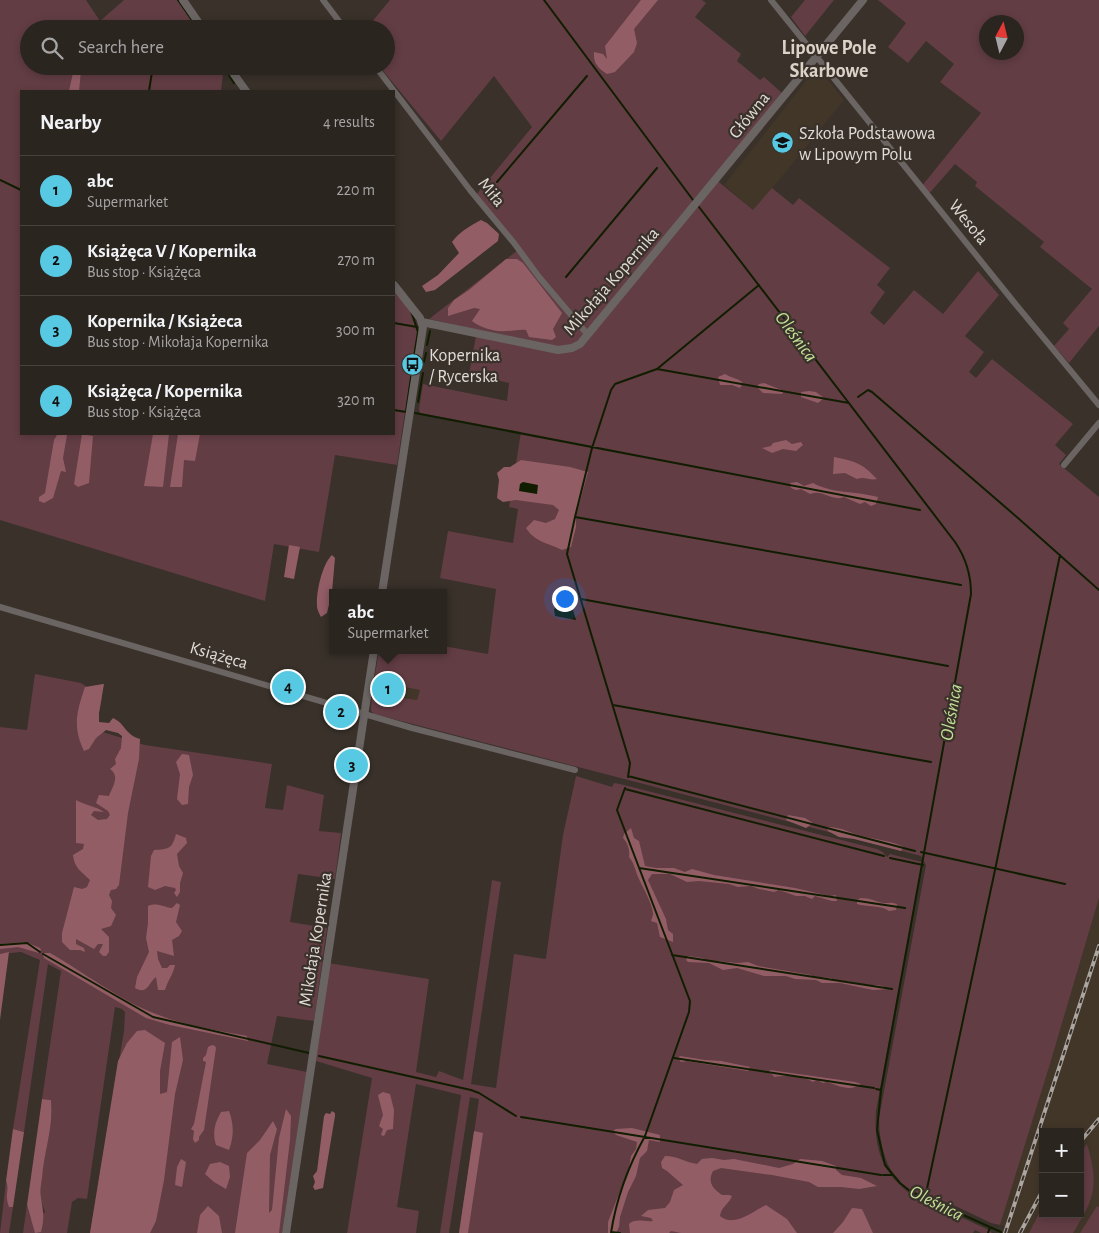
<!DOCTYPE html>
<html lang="en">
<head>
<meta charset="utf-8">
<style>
  :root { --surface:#2b2520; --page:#332d29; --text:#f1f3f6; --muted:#a6a5a5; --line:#47423e; --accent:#58c9e3 }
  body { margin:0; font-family:"Alegreya Sans",sans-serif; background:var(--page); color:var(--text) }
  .controls { position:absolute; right:15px; bottom:15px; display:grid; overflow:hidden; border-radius:0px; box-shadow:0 2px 8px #0003 }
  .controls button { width:45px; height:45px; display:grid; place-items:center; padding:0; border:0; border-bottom:1px solid var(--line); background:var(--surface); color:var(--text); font:25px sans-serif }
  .compass { position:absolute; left:979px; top:15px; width:45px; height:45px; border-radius:50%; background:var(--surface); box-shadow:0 2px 8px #0003; rotate:7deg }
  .you { position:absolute; left:564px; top:598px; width:18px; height:18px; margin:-12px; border:4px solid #fff; border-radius:50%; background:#1a73e8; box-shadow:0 0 0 8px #1a73e833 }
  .badge { display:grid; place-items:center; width:32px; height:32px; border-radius:50%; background:var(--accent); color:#111; font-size:16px; font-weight:700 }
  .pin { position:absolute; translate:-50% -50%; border:2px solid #fff; box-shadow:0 1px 5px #0006 }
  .popup { position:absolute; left:329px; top:589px; width:118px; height:65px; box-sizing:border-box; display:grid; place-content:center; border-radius:0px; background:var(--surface); filter:drop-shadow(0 1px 4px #0005); font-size:16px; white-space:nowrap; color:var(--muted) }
  .popup b { font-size:19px; color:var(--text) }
  .popup::after { content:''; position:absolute; left:50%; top:100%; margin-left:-10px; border:10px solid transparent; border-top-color:var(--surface) }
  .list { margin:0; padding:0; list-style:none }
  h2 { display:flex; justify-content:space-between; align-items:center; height:65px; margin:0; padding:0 20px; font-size:21px }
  h2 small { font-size:16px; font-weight:400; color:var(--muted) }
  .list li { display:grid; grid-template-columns:32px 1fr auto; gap:15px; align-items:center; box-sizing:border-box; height:70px; padding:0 20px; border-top:1px solid var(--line) }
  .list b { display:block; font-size:19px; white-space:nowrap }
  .list p { margin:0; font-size:16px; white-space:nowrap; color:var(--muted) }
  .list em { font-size:16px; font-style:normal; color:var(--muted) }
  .icon { flex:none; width:28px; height:28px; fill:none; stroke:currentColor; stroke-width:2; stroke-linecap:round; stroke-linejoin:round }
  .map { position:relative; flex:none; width:1099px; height:1233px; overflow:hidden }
  .search { position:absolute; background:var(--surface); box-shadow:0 2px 8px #0003; left:20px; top:20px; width:375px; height:55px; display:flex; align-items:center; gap:12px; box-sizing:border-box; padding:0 18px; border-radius:28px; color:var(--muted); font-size:19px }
  .panel { position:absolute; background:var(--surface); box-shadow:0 2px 8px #0003; left:20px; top:90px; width:375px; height:345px; border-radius:0px }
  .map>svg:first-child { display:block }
</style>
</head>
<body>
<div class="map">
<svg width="1099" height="1233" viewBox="0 0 1099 1233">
  <rect width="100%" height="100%" fill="#39312a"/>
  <path fill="#423629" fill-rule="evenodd" d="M 817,67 L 844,100 L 754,211 L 724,185 Z
    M 374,681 L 420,690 L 417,701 L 372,694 Z
    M 1099,898 L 1099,1233 L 1001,1233 L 1004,1227 L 1000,1225 L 1050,1064 ZM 1043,1132 L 1080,1132 L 1080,1214 L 1043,1214 Z"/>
  <path fill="#623d44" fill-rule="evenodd" d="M 0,0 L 86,0 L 100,21 L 124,0 L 179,0 L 199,29 L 29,29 L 29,66 L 224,66 L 221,91 L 21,91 L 21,434 L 394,434 L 394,289 L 411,311 L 417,332 L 397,465 L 335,455 L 319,552 L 274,544 L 265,601 L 0,520 Z
    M 390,0 L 702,0 L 706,3 L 695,17 L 741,54 L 737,61 L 760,80 L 764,77 L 782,93 L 714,178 L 753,210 L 772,188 L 793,205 L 799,198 L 890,268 L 877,285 L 885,292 L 870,313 L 884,325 L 914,290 L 943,314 L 978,271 L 999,295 L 965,336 L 984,352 L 969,372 L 976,378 L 992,359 L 1073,424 L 1055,445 L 1066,455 L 1059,464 L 1099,497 L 1099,898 L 1050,1064 L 1000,1225 L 991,1223 C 972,1214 954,1204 934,1198 C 930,1196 924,1197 919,1195 C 889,1185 879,1147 879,1118 L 926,865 L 921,856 L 374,714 L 371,711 L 372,694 L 417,700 L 420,690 L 374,681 L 379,650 L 443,650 L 443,646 L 488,654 L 496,589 L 440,578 L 448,531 L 513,543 L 518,509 L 509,507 L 521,432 L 420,413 L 419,409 L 423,384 L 507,401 L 509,383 L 469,374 L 477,330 L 429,319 L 518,250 L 475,196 L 532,127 L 494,76 L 441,141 L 379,66 L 386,66 L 386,29 L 366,29 Z
    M 805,0 L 834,0 L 805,36 L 791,17 Z
    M 878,0 L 1099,0 L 1099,326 L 1069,363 L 1054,346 L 1069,329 L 1063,323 L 1092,289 L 1040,247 L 1044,242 L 975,186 L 977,182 L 955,164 L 927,196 L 921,187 L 981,113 L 940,82 L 954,64 L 926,41 L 908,63 L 888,47 L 906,23 ZM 986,22 L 1016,22 L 1016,52 L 986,52 Z
    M 35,674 L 81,683 L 102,697 L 96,730 L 145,745 L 272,764 L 265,808 L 283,810 L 287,785 L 324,795 L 319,831 L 341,833 L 335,879 L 298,874 L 290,922 L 327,928 L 314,1021 L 277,1016 L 267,1064 L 307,1072 L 282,1233 L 90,1233 L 124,1031 L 125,1012 L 122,1009 L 115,1007 L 87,1199 L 78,1198 L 72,1202 L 67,1233 L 23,1233 L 27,1205 L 31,1220 L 45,1212 C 43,1207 41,1201 41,1196 C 38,1164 55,1133 51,1100 L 42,1099 L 61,971 L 48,964 L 24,1132 L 13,1129 L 40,960 L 21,952 L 0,954 L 0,727 L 27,730 Z
    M 576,776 L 612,787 L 614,783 L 620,784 L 877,849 L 883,852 L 887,857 L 890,854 L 922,862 L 876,1111 C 874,1149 881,1172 912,1195 L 989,1230 L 992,1233 L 981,1233 L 975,1230 L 973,1233 L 459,1233 L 479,1099 L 470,1097 L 449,1233 L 440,1233 L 461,1095 L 416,1084 L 397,1207 L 419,1211 L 416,1233 L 347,1233 L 372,1078 L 316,1061 L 328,963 L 429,979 L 416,1072 L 436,1077 L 439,1071 L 463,1080 L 492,880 L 501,882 L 471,1084 L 496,1088 L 514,954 L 545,959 L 546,958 L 563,835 Z
    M 1087,1144 C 1099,1185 1095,1198 1073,1233 L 1029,1233 L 1043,1206 L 1043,1214 L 1080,1214 L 1080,1153 Z
    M 6,1181 L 8,1187 L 9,1207 L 13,1207 L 9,1233 L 0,1233 Z
    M 1097,1206 L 1099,1207 L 1099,1233 L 1080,1233 Z"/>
  <path fill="#935d66" d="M 641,0 L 658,0 L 634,29 L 637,43 L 634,52 L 615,72 L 607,74 C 598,68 593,63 594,52 L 603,54 L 607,59 L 605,46 Z
    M 74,68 L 81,71 L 79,91 L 69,91 Z
    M 481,220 L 487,223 L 499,234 L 498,241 L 435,290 L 426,292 L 422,286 L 438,275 L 459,253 L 452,242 C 459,232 470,226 481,220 Z
    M 506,259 L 517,259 L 523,263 L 562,313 L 553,329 L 556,337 L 552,340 L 529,337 L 526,330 C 519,329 514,331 506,331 C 495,332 481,328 472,321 L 480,309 L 474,308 L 448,316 L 448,308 L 454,300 L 469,290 Z
    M 725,374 C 731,378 738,378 743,383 L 740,388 L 732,385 L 720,385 L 718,377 Z
    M 764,383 L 784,391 L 782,394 L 763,393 L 757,387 L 759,384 Z
    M 809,391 L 816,392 L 824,398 L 818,403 L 801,397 L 801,392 Z
    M 60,434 L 67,435 L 63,458 L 66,472 L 61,471 L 53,498 L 44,503 L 39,501 L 39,497 L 45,493 L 54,440 L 57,435 Z
    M 82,434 L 93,436 L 89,483 L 78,487 L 74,484 Z
    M 153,434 L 169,434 L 163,487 L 144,486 Z
    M 178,434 L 200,434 L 195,461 L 184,460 L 182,487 L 170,487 Z
    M 786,440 L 792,444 L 801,442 L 803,445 L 796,451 L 783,449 L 772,453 L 762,448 L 771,446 L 773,443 Z
    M 834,457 C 855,461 862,463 877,479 C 870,481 864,476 857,479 L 845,473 L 833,474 Z
    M 521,460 L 570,467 L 588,472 L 576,516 L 576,527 L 571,547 L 562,550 C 548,543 535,542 526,528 L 534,520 L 546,523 L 555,519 L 559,510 L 553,505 L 516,500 L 503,502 L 497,498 L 499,480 L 497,473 L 504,467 L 510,467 Z
    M 797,482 L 804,486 L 813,483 C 833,494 856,491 878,497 L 876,504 L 871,506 L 865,502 L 860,504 L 844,497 C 832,502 823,489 810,494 L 801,489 L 796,490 L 791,488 L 790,483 Z
    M 289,545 L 300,547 L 294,579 L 284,577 Z
    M 332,555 L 335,558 L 332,592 L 327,613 L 321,617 C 319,613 317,610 317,606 C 316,593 322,564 332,555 Z
    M 103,684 L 104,684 L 99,713 L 99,722 L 109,723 L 113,718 C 126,724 124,734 140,739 L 139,759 L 128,813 L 119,885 L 116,889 L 111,890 L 109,895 L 112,901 L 111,908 L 116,915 L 111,926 L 101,929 L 109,937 L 109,952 L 106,956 L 103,956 L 99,952 L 103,944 L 98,944 L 94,949 L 76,939 L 76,944 L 84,948 L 85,952 L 80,950 L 70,950 L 62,942 L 62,933 L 74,887 L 82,889 L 87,887 L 90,880 C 82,872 74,868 73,855 L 83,849 L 84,844 L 76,843 L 76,800 C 85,805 95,806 104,812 L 94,811 L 91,815 L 98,820 L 107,819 L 110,815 L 108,811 L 96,803 L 99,795 L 109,796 C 113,786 120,776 110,769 L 116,764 L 115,759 L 121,748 L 122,736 L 118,733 L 106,730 L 96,738 L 89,749 L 84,751 C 72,726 77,711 85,687 Z
    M 182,754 L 189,755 L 193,775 L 189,787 L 188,804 L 182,805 L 177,799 L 180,774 L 176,762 Z
    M 788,815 L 805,818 L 813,823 L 806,828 L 786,820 Z
    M 827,827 C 843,827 851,834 866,837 C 880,840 891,841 904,847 L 901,851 L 854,839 L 839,837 L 828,831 Z
    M 631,828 L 634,838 L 639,841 L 645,866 L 656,868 L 674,868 L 685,872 L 692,869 L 714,875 L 795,888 L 830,896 L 836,895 L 837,901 L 832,901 L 815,896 L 812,899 L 805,896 L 796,896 L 779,890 L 774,892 L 759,889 L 751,886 L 738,887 L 729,884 L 699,881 L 687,882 L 670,874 L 652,874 L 648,880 L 666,919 L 668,930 L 673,934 L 673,942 L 660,937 L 657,923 L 651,921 C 652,918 653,916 653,913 C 652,903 643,888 639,879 C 635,871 635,864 629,857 C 630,850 628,843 623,838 L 624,834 Z
    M 176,834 L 186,838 L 187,843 L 177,854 L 179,866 L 183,873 L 180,883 L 180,892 L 177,897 L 174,893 L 176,890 L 175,888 L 165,886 L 155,890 L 148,887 L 151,856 L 154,850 C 169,849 172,849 176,834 Z
    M 861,898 C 869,898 875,901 883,903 C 888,903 891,902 897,904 L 896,910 L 889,911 C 881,905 867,907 857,904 L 857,900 Z
    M 177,903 L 180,905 L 176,922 L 182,931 L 179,936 L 172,940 L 174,956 L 157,951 L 158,959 L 162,968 L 167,968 L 170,965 L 175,965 C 173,975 168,980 165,990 L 158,990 L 156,977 C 148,984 147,995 135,988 L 137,977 L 149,952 L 146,938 L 148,923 L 148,906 C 157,902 163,907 172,908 Z
    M 26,942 L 40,948 L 41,950 L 39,953 L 18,947 L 0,949 L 0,944 Z
    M 9,952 L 0,1020 L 0,954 Z
    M 44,953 L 50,953 C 85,973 119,1000 156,1014 C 183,1025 214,1030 242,1035 L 247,1036 L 248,1041 L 170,1025 L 146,1018 L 44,958 L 43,955 Z
    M 688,956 L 702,958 L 709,961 L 717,961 L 737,963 L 748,962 L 758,966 L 811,975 L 813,977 L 831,978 L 835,981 C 844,980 851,982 860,984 C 870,986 880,983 889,989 L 873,990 L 840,983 L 822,983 L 816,980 L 795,979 L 786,976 L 764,976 L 737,968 L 723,970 L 709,963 L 688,962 L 686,960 Z
    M 145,1030 L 165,1043 L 160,1071 L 160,1094 L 167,1092 L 172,1042 L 180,1037 L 183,1060 L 175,1094 L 164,1180 L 156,1221 L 150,1233 L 90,1233 L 118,1061 L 127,1043 L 137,1031 Z
    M 212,1045 L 215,1046 L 216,1048 L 204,1130 L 199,1137 L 199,1140 L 195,1143 L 193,1139 L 194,1131 L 191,1129 L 194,1124 L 206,1062 L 203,1061 L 203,1058 L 206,1055 L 208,1047 Z
    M 680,1056 L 705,1060 L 721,1061 L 750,1067 L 748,1071 L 687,1061 L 681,1062 L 678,1058 Z
    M 770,1070 L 855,1082 L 861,1084 C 850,1092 839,1086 827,1082 L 823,1083 L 817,1080 L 813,1082 C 803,1076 786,1075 774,1077 L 773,1075 L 769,1073 Z
    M 383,1092 L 390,1094 L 394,1110 L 393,1129 L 387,1130 L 384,1136 L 381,1135 L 383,1129 L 379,1126 L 383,1115 L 378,1095 Z
    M 42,1099 L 51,1100 C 54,1127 44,1151 42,1178 C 41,1184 40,1191 41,1197 C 43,1212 45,1216 41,1232 L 35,1233 L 27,1205 Z
    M 286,1109 L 291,1116 L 290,1140 L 279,1233 L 235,1233 L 247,1153 L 260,1140 L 273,1121 L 277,1129 L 270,1155 L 269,1213 L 272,1210 L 279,1138 Z
    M 229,1111 C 234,1125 234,1136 229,1150 L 216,1145 C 212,1132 215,1123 221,1112 Z
    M 332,1111 L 335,1113 L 335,1116 L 323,1188 L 315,1190 L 313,1187 L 315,1182 L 313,1176 L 317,1171 L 324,1116 L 326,1113 L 330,1114 Z
    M 632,1128 L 660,1135 L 660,1142 L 649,1140 L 647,1151 L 640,1158 L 636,1176 L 628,1192 L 620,1217 L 619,1227 L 616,1233 L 608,1233 L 608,1222 L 629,1168 L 631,1156 L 636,1149 L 637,1142 L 616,1135 L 613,1131 L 616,1129 Z
    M 13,1129 L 24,1132 L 13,1207 L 9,1207 C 4,1194 10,1191 6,1181 Z
    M 474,1131 L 483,1133 L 468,1233 L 459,1233 Z
    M 665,1156 C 678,1156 684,1162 697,1164 L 702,1159 L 712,1158 L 724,1160 L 734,1159 L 779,1168 L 793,1164 L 800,1159 L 822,1161 L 836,1166 L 836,1170 L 842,1175 L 861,1178 L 877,1186 L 859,1189 L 841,1187 L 818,1187 L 809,1182 L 772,1175 L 721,1168 L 713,1171 C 707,1182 713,1189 722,1195 L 729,1195 L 732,1196 C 729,1204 721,1207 720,1216 C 734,1228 753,1211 766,1205 L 787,1219 L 797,1233 L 681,1233 L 671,1231 L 669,1233 L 630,1233 L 629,1224 C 635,1218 644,1222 653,1221 L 651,1218 L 641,1216 L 648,1210 L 665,1208 L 670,1202 L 674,1190 L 683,1185 L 667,1171 L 662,1168 L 661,1162 Z
    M 181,1159 L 186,1162 L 182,1187 L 175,1185 L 177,1167 Z
    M 220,1162 L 229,1166 L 230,1177 L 226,1189 L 214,1182 L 205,1174 L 210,1164 Z
    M 208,1206 L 219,1216 L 222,1233 L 197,1233 L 200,1215 Z
    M 852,1208 L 862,1209 L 873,1233 L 833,1233 L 843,1222 Z"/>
  <path fill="#111d00" d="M 523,482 L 538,485 L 537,494 L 519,491 L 520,484 Z
    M 557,607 L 573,610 L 576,620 L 555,616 L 554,609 Z"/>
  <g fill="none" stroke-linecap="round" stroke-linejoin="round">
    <path stroke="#111d00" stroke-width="2" d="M 178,0 L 198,29
      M 544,0 L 693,200
      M 223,66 L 234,83
      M 149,91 L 152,72
      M 0,180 L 21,190
      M 497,182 L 587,76
      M 699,207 L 955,542 C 966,558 971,574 971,594 L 881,1090 L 877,1130 L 885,1165 L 900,1183 L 910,1191 L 1001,1232
      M 566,277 L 657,168
      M 411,311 L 418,332 L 414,357
      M 394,323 L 417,327
      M 427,345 L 430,331
      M 424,362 L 426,353
      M 657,369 L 849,403
      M 858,397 L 868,390 L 872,392 L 1018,518 L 1099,590
      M 418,402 L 423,373
      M 394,410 L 406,412 L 412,371
      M 415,413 L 920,510
      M 575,517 L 961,585
      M 581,599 L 948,666
      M 613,705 L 931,762
      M 628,776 L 915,851
      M 628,777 L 630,763 L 567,554 L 575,517 L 592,448 L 611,390 L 615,384 L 657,369 L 759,285
      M 625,789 L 884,856
      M 921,852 L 1065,884
      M 890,858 L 923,865
      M 639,868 L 905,908
      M 0,945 L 27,943 L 40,952
      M 43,954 L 153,1017 L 309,1053
      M 672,955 L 892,989
      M 319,1056 L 471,1090 L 479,1093 L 516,1116
      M 674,1058 L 874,1088
      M 876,1089 L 881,1090
      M 521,1117 L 881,1175
      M 883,1175 L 893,1175
      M 925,1198 L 995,870 L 1060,555
      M 611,1232 L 620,1233
      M 611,1233 C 616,1200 629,1165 645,1136 L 689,1012 L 690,1001 L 617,810 L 625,788
      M 988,1233 L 990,1227"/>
    <path stroke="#6a6563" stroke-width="6" d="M 323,0 L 345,29
      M 771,0 L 1013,301 L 1099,405
      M 375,66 L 470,190 L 514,243 L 539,277 L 588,335
      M 1064,465 L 1099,423
      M 0,607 L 412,728 L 575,770"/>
    <path stroke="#6a6563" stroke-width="8" d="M 183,0 L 203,29
      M 228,66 L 246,91
      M 422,322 L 558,350 L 572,348 L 580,344 L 863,0
      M 382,593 L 423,327 L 420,318 L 394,285
      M 286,1233 L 374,650"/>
    <defs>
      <path id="rail" d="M 1080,1142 L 1099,1119
        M 1005,1233 L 1099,946
        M 1020,1233 L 1043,1190"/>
    </defs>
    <use href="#rail" stroke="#aca6a0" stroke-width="4"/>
    <use href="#rail" stroke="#39312a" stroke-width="2" stroke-dasharray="5.5" stroke-linecap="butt"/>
  </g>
  <defs>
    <symbol id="school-disc" viewBox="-11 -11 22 22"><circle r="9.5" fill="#58c9e3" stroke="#39312a"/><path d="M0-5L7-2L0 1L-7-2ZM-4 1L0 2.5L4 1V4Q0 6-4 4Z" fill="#111"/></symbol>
    <symbol id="bus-disc" viewBox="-11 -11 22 22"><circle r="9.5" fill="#58c9e3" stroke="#39312a"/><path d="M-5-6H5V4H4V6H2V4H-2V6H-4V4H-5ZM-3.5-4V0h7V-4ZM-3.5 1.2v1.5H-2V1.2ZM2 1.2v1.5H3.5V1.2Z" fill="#111"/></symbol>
  </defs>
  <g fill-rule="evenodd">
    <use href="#school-disc" x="770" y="130" width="25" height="25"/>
    <use href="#bus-disc" x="400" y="352" width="25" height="25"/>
  </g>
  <g text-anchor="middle" stroke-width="4.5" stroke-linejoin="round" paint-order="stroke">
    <g font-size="18" fill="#e0dbd6" stroke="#39312a">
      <text transform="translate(749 115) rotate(-51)" y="6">Główna</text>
      <text transform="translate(492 192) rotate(51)" y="6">Miła</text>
      <text transform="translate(969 222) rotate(51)" y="6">Wesoła</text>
      <text transform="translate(611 281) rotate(-49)" y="6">Mikołaja Kopernika</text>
      <text transform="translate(219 655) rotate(16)" y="6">Książęca</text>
      <text transform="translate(315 939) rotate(-81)" y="6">Mikołaja Kopernika</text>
    </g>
    <g font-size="18" fill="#e0dbd6" stroke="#39312a" text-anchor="start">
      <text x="799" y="139">Szkoła Podstawowa<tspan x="799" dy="21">w Lipowym Polu</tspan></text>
      <text x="429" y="361">Kopernika<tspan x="429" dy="21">/ Rycerska</tspan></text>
    </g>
    <g font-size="19" font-style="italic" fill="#c1e096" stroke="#39312a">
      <text transform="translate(797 336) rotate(53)" y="7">Oleśnica</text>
      <text transform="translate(950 712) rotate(-80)" y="7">Oleśnica</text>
      <text transform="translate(937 1202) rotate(27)" y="7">Oleśnica</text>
    </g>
    <g font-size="20" font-weight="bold" fill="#dbd2c8" stroke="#39312a">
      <text x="829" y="54">Lipowe Pole<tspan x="829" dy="23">Skarbowe</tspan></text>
    </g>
  </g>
</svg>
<div class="controls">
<button>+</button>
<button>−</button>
</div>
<svg class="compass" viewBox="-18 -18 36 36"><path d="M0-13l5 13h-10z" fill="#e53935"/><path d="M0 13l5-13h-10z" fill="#a6a5a5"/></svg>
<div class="you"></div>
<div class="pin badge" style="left:388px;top:689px">1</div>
<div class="popup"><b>abc</b>Supermarket</div>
<div class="pin badge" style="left:341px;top:712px">2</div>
<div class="pin badge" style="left:352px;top:765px">3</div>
<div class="pin badge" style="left:288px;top:687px">4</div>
<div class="search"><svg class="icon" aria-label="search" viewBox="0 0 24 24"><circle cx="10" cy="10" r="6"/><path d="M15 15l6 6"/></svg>Search here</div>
<section class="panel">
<h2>Nearby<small>4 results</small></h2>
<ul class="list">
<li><span class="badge">1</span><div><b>abc</b><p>Supermarket</p></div><em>220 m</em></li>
<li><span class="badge">2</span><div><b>Książęca V / Kopernika</b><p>Bus stop · Książęca</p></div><em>270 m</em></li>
<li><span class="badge">3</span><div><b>Kopernika / Książeca</b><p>Bus stop · Mikołaja Kopernika</p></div><em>300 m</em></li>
<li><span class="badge">4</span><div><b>Książęca / Kopernika</b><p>Bus stop · Książęca</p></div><em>320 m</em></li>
</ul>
</section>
</div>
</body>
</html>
